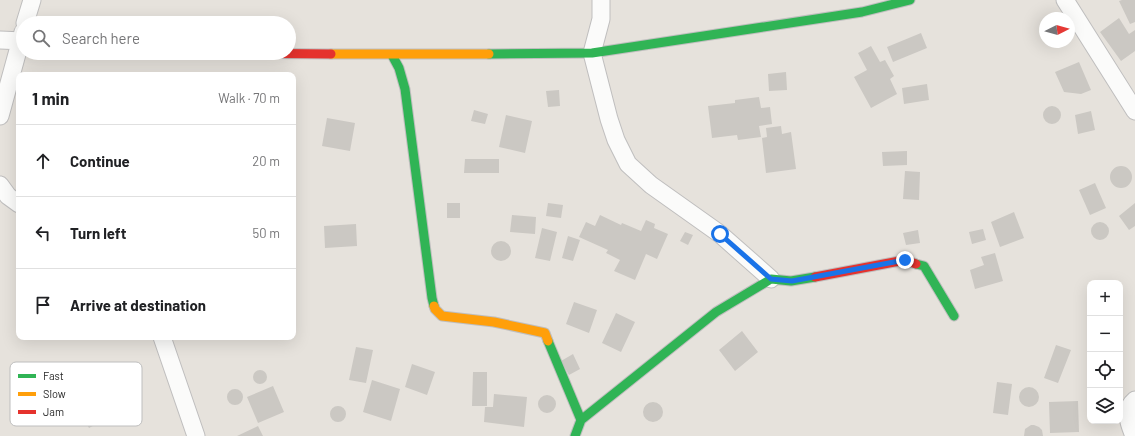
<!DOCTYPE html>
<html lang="en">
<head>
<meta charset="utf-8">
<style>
  :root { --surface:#fff; --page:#f6f6f6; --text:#202124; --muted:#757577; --line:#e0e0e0 }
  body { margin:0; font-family:Barlow,sans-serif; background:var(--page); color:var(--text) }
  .controls { position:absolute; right:12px; bottom:12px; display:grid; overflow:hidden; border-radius:8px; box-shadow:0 4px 16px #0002 }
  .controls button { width:36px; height:36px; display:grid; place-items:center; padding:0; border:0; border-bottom:1px solid var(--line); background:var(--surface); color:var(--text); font:20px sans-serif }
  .compass { position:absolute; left:1039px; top:12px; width:36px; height:36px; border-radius:50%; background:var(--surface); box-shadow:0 4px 16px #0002; rotate:84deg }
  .stop { position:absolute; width:12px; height:12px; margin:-9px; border:3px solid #1a73e8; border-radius:50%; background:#fff }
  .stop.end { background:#1a73e8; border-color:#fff; box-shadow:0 1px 4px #0008 }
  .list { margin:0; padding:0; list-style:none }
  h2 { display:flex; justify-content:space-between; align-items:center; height:52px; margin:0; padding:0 16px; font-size:17px }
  h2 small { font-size:13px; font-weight:400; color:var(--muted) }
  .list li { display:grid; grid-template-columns:26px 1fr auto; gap:12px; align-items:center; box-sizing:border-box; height:72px; padding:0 16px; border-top:1px solid var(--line) }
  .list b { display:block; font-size:15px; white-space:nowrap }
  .list em { font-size:13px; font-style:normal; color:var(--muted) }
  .icon { flex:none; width:22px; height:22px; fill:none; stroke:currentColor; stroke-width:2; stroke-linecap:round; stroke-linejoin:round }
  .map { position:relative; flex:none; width:1135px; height:436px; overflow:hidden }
  .search { position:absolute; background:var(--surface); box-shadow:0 4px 16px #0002; left:16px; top:16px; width:280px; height:44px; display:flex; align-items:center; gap:10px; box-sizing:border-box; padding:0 14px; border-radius:22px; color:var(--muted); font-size:15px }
  .panel { position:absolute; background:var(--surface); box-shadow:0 4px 16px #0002; left:16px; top:72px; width:280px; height:268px; border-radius:8px }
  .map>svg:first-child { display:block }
</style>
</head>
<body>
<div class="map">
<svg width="1135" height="436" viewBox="0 0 1135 436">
  <rect width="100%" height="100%" fill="#e6e2dc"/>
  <path fill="#cbc8c3" d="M 1122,0 L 1135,0 L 1135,22 L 1130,24 L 1119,1 Z
    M 1119,18 L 1129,34 L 1135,30 L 1135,51 L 1121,61 L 1100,32 Z
    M 921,33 L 927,48 L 893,62 L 887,47 Z
    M 871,46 L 880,62 L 885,60 L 894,76 L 890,79 L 897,94 L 871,108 L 854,77 L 867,70 L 858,53 Z
    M 1079,62 L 1091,90 L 1081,94 L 1064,92 L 1055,72 Z
    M 786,72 L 787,90 L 769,91 L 768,74 Z
    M 927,84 L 929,100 L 904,104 L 902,88 Z
    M 559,90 L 560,106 L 548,107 L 546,91 Z
    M 759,97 L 761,108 L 770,107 L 772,124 L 759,126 L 761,137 L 738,140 L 737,135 L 712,138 L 708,106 L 735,103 L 735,100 Z
    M1043 115a9 9 0 1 1 18 0a9 9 0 1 1-18 0Z
    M 474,110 L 488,114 L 485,124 L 471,121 Z
    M 1091,111 L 1095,130 L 1078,134 L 1075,115 Z
    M 506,115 L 532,121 L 525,153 L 499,147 Z
    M 327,118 L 355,123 L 350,151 L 322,146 Z
    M 781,126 L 782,134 L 791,132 L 796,169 L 766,173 L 762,138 L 767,137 L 766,128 Z
    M 907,151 L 907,165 L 883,166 L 882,152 Z
    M 465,159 L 499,159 L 499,173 L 464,173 Z
    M1110 177a11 11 0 1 1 22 0a11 11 0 1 1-22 0Z
    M 905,171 L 920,172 L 919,200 L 903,199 Z
    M 1095,183 L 1106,208 L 1090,215 L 1079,190 Z
    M 447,203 L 460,203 L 460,218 L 447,218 Z
    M 548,203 L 563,205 L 561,218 L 546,216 Z
    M 1135,203 L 1135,226 L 1129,230 L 1119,216 Z
    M 1014,212 L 1024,238 L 1000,247 L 991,222 Z
    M 512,215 L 536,217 L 535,234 L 510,232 Z
    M 600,215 L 621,225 L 622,223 L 641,231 L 646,220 L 655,224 L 654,228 L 668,234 L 657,259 L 646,254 L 635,280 L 614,271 L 620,260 L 606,253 L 608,250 L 579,237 L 586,222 L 595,226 Z
    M1091 231a9 9 0 1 1 18 0a9 9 0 1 1-18 0Z
    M 356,224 L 357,246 L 325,248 L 324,226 Z
    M 542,228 L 557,232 L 550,261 L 535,258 Z
    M 983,229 L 986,240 L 972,244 L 969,232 Z
    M 918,230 L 920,243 L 906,245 L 903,233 Z
    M 685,232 L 693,235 L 688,245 L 680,241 Z
    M 568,236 L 580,240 L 573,261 L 562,258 Z
    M491 251a10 10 0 1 1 20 0a10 10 0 1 1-20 0Z
    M 995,253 L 1003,281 L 975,289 L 970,270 L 984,265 L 981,257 Z
    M 574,302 L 597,310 L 589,333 L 566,324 Z
    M 616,313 L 635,322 L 621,352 L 602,343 Z
    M 742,331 L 758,352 L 735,371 L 719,350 Z
    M 1056,345 L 1071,350 L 1058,383 L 1044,378 Z
    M 356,347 L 373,350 L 366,383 L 349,380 Z
    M 573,354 L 580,369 L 569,375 L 561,361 Z
    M 412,364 L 435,372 L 427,395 L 405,387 Z
    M253 377a7 7 0 1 1 14 0a7 7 0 1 1-14 0Z
    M 473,372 L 487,372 L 487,406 L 472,406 Z
    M 372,380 L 400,389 L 391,421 L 363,412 Z
    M 997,382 L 1012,384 L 1008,415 L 993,413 Z
    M 273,386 L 284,412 L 258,423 L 247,397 Z
    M1019 397a10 10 0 1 1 20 0a10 10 0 1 1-20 0Z
    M227 397a8 8 0 1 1 16 0a8 8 0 1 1-16 0Z
    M 494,394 L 527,397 L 524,427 L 484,422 L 485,407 L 493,407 Z
    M538 404a9 9 0 1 1 18 0a9 9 0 1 1-18 0Z
    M 110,396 L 119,412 L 89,428 L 80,412 Z
    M 1078,401 L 1079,432 L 1050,433 L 1049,402 Z
    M643 412a10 10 0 1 1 20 0a10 10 0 1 1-20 0Z
    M330 414a8 8 0 1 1 16 0a8 8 0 1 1-16 0Z
    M 1031,425 L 1034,425 L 1039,427 L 1042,430 L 1043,436 L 1024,436 L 1025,429 Z
    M 258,426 L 263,436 L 237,436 Z"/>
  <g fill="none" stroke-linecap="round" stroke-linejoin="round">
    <defs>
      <path id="street" d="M 601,0 L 601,19 L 592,53 L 609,119 L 616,140 L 628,164 L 651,185 L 720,234 L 771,279
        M 1065,0 L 1135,111
        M 25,23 L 32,0
        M 0,40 L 23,41
        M 0,116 L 23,32
        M 0,185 L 8,196 L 19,204
        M 162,337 L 196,436
        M 1134,436 C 1129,424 1123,410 1135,400"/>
      <path id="fast" d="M 489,54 L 592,53 L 862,12 L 910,0
        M 392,55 L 399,68 L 405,89 L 432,298 L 434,306
        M 916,264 L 924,266 L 954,316
        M 548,341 L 581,420
        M 575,436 L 581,420 L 716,312 L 771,279 L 791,281 L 815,277"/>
      <path id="slow" d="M 331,54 L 489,54
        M 434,306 L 435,309 L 442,316 L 494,322 L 545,333 L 548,341"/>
      <path id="jam" d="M 218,53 L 331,54
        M 815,277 L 905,260 L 916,264"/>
    </defs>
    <use href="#street" stroke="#bfbebe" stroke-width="19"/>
    <use href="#fast" stroke="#bfbebe" stroke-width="11"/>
    <use href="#slow" stroke="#bfbebe" stroke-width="11"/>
    <use href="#jam" stroke="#bfbebe" stroke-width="11"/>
    <use href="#street" stroke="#fbfbfa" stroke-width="17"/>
    <use href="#fast" stroke="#30b455" stroke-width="9"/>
    <use href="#slow" stroke="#ff9f0a" stroke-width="9"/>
    <use href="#jam" stroke="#e5322d" stroke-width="9"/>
  </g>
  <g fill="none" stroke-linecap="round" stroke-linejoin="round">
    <path stroke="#1a73e8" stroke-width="5" d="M 720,234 L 771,279 L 792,281 L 905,260"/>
  </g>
  <rect x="10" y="362" width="132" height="64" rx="6" fill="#fff" stroke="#bebebe" stroke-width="1"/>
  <rect x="18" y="374" width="18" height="4" fill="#30b455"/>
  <rect x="18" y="392" width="18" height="4" fill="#ff9f0a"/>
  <rect x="18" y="410" width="18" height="4" fill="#e5322d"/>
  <g font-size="11" fill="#272727">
    <text x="43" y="380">Fast</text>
    <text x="43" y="398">Slow</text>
    <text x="43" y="416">Jam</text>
  </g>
</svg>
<div class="controls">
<button>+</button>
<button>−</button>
<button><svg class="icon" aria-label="locate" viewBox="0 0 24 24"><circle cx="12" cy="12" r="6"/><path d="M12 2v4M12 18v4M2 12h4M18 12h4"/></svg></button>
<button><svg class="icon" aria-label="layers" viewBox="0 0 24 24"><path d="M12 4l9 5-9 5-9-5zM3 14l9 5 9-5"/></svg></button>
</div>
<svg class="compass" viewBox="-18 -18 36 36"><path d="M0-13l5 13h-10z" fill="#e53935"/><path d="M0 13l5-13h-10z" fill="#757577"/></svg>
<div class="stop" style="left:720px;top:234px"></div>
<div class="stop end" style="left:905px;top:260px"></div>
<div class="search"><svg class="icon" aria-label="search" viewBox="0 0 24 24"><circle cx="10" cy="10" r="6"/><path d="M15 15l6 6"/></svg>Search here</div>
<section class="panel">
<h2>1 min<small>Walk · 70 m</small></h2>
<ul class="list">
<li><svg class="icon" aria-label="ahead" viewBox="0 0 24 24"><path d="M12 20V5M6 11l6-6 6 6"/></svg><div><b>Continue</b></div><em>20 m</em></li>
<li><svg class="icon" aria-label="left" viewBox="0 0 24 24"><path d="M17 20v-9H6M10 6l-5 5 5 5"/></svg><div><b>Turn left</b></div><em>50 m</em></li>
<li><svg class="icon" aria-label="arrive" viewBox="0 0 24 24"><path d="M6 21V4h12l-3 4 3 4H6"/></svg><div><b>Arrive at destination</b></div></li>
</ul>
</section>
</div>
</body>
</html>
